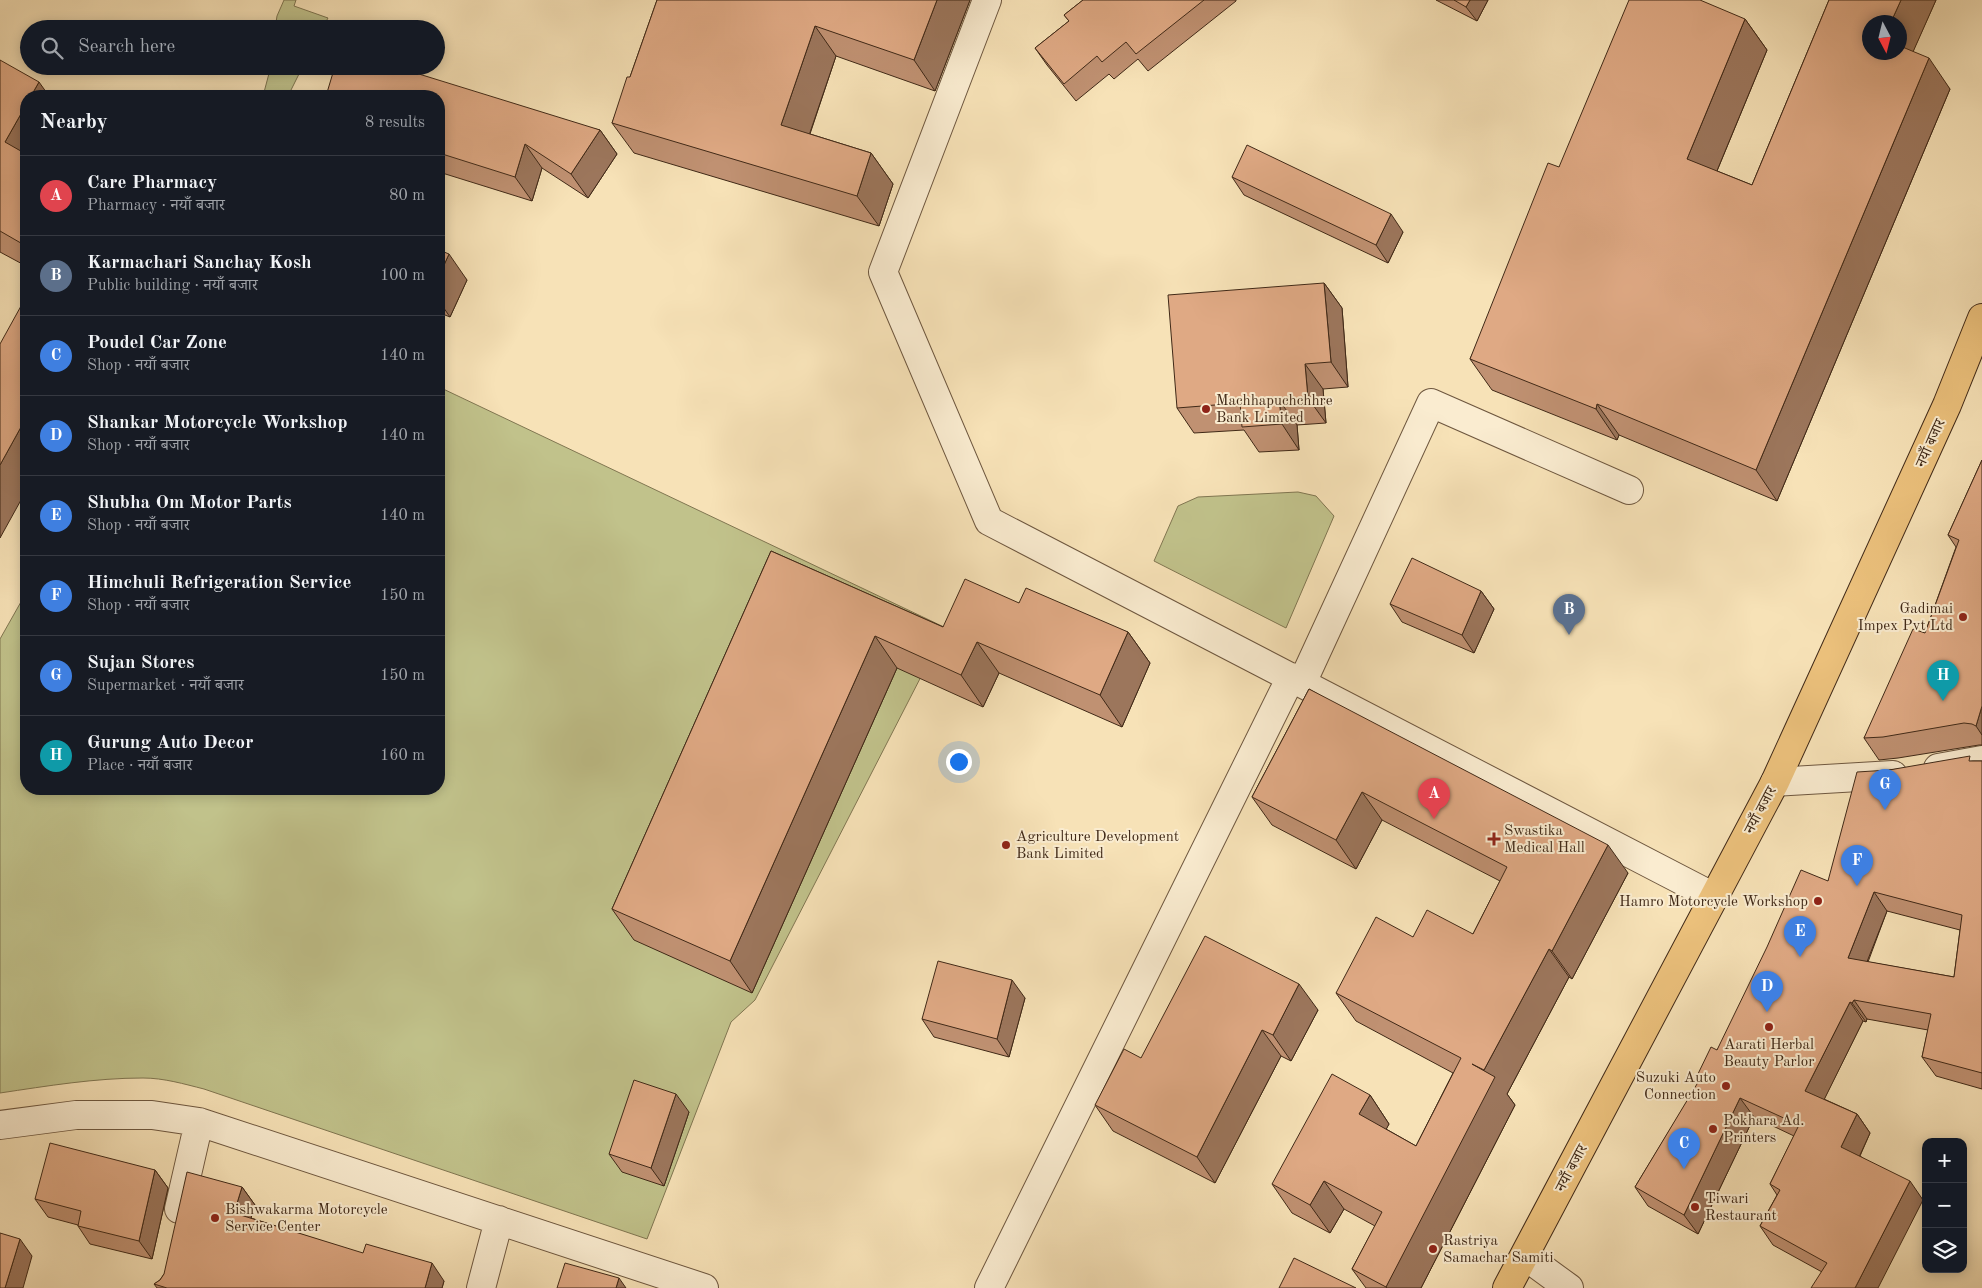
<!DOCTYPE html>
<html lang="en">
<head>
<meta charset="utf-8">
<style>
  :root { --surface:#171b24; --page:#20242c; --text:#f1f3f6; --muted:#9ea1a6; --line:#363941; --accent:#b45309 }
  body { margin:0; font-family:"Old Standard TT","Noto Serif Devanagari",serif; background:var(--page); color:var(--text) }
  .controls { position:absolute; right:15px; bottom:15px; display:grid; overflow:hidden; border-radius:10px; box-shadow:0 2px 12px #0003 }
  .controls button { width:45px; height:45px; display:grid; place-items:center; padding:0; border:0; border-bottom:1px solid var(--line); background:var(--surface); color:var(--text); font:25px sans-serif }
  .compass { position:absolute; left:1862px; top:15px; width:45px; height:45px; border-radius:50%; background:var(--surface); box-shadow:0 2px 12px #0003; rotate:173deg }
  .you { position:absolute; left:958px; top:761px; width:18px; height:18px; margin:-12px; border:4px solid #fff; border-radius:50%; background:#1a73e8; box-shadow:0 0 0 8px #1a73e833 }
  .badge { display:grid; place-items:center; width:32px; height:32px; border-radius:50%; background:var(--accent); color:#fff; font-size:16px; font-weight:700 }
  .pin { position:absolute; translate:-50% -41px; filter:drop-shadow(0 1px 2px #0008) }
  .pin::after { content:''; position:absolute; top:26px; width:18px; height:15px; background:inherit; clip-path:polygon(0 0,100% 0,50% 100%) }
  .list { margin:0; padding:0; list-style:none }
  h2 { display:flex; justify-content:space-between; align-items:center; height:65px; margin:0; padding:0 20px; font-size:21px }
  h2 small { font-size:16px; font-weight:400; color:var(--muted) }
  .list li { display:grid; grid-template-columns:32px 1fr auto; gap:15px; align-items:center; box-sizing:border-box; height:80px; padding:0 20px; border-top:1px solid var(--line) }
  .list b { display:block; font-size:19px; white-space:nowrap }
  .list p { margin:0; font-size:16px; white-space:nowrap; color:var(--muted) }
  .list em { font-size:16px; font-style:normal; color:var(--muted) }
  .icon { flex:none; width:28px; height:28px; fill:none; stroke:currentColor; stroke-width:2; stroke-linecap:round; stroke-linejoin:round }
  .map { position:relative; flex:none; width:1982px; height:1288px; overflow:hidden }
  .search { position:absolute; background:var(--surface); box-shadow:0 2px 12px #0003; left:20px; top:20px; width:425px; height:55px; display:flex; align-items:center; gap:12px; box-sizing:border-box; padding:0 18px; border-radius:28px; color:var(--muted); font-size:19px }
  .panel { position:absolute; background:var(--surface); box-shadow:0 2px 12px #0003; left:20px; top:90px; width:425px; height:705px; border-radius:20px }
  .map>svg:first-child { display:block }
</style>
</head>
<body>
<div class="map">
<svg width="1982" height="1288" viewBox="0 0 1982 1288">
  <rect width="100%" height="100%" fill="#f7e2b7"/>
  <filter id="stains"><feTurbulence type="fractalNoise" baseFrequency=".004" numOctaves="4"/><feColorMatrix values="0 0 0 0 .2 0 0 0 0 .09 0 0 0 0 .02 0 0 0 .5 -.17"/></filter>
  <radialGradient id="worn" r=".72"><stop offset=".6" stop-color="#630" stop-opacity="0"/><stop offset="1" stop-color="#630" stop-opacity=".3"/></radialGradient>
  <path fill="#c1c28b" stroke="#807651" d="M 284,0 L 296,0 L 294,6 L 328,18 L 322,29 L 275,29 L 277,16 Z
    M 271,66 L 303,66 L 288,96 L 263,96 Z
    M 439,387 L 946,628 L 755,1000 L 731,1022 L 647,1239 L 204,1089 C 184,1084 164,1078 143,1078 C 95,1078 47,1086 0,1093 L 0,639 L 26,593 L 26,789 L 439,789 Z
    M 1298,492 L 1316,496 L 1334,516 L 1286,628 L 1154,561 L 1178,506 L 1198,497 Z"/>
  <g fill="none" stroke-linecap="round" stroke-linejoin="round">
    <defs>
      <path id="minor" d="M 987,0 L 883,272 L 989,521 L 1714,897
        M 1302,683 L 1431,403 L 1629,490
        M 1938,768 L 1982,760
        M 1775,782 L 1893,775
        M 0,1125 L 76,1115 L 152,1115 L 199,1122 L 704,1288
        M 179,1209 L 199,1122
        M 1525,1256 L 1569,1288
        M 481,1288 L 499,1220
        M 989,1288 L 1291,677"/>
      <path id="major" d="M 1507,1288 L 1775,782 L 1947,405 L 1982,318"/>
    </defs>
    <use href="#minor" stroke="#6e573f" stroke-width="30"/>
    <use href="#major" stroke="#402917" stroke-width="30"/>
    <use href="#minor" stroke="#faecd0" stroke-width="28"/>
    <use href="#major" stroke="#ecc17c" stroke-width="28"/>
  </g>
  <path fill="#c09172" stroke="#402917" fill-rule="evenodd" d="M 657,0 L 970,0 L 935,91 L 836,56 L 810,134 L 871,153 L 893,184 L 879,226 L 634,153 L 612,123 L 630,77 Z
    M 1083,0 L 1236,0 L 1236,1 L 1148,71 L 1138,59 L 1114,79 L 1109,74 L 1076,101 L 1047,65 L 1035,48 L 1069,21 L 1064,15 Z
    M 1436,0 L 1488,0 L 1477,21 Z
    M 1829,0 L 1936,0 L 1913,51 L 1950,89 L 1777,501 L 1619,435 L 1617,440 L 1492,390 L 1470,359 L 1559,167 L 1745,19 L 1767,50 L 1717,171 L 1752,185 Z
    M 0,60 L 26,96 L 26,266 L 0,252 Z
    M 439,96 L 600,130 L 617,154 L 588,198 L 542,168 L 532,201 L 439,172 Z
    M 1232,177 L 1403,232 L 1388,263 L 1244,195 Z
    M 439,250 L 467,280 L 450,317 L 440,313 L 439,316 Z
    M 1324,283 L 1342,308 L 1348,387 L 1323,389 L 1326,423 L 1297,425 L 1299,450 L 1259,452 L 1244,430 L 1194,433 L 1177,408 Z
    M 1982,460 L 1982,745 L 1979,745 L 1898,758 L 1879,760 L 1864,738 L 1925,633 L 1956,547 L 1948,535 Z
    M 771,551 L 943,627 L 1019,603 L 1128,632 L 1150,663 L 1122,727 L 999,673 L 983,707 L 897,668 L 752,993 L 634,940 L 612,909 Z
    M 1481,591 L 1494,609 L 1474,653 L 1402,622 L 1390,604 Z
    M 1309,689 L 1628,873 L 1572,979 L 1569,977 L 1507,1094 L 1515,1105 L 1421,1288 L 1366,1288 L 1352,1269 L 1375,1226 L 1344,1209 L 1330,1233 L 1292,1213 L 1272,1184 L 1370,1095 L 1389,1124 L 1386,1129 L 1416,1146 L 1453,1073 L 1356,1021 L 1336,993 L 1413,937 L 1473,934 L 1500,881 L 1382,820 L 1356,869 L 1272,825 L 1252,797 Z
    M 1973,761 L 1982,761 L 1982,1089 L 1936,1076 L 1922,1057 L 1928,1030 L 1867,1019 L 1866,1022 L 1863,1021 L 1824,1099 L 1857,1114 L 1870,1133 L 1860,1156 L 1923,1200 L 1822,1272 L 1773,1245 L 1760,1226 L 1777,1195 L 1770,1184 L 1794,1136 L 1754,1117 L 1698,1234 L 1648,1206 L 1635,1187 L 1699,1082 L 1696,1078 L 1717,1050 L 1828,881 L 1889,770 ZM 1887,911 L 1960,930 L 1954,977 L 1868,962 Z
    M 1025,998 L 1009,1057 L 934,1037 L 922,1019 Z
    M 1318,1010 L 1291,1061 L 1281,1056 L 1215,1183 L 1113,1131 L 1095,1105 L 1141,1058 Z
    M 689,1112 L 664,1186 L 622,1172 L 609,1154 Z
    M 155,1170 L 168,1188 L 152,1259 L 90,1244 L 78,1226 L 78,1225 L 48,1217 L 35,1199 Z
    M 242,1187 L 255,1205 L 251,1218 L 444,1281 L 442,1288 L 157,1288 L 154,1284 L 160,1280 L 164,1274 Z"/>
  <path fill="#9c765c" stroke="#402917" d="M 937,0 L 970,0 L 935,91 L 914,60 Z
    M 1470,0 L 1488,0 L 1477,21 L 1466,7 Z
    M 1901,0 L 1936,0 L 1905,70 L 1900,52 L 1900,22 L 1891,22 Z
    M 1745,19 L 1767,50 L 1709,190 L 1687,159 Z
    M 815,26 L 836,56 L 802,156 L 781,125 Z
    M 1929,58 L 1950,89 L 1777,501 L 1756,470 Z
    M 39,82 L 49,96 L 31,96 Z
    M 26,105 L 26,173 L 5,142 Z
    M 600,130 L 617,154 L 588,198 L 571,174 Z
    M 525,144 L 542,168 L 532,201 L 515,177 Z
    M 871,153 L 893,184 L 879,226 L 857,196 Z
    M 1391,214 L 1403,232 L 1388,263 L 1376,245 Z
    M 449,254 L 467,280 L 450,317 L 439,301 L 439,276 Z
    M 1324,283 L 1342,308 L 1348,387 L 1331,362 Z
    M 1305,364 L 1323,389 L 1326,423 L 1308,398 Z
    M 1279,400 L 1297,425 L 1299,450 L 1282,424 Z
    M 1597,404 L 1619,435 L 1617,440 L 1596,409 Z
    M 26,418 L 26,491 L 0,538 L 0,465 Z
    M 1481,591 L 1494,609 L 1474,653 L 1462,635 Z
    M 1128,632 L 1150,663 L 1122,727 L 1100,695 Z
    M 875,636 L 897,668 L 752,993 L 730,961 Z
    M 977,642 L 999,673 L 983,707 L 961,675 Z
    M 1982,706 L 1982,735 L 1976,726 Z
    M 1362,792 L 1382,820 L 1356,869 L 1336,840 Z
    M 1608,845 L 1628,873 L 1572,979 L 1552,951 Z
    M 1874,892 L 1887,911 L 1861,977 L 1848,958 Z
    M 1549,949 L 1569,977 L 1507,1094 L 1515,1105 L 1421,1288 L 1387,1288 L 1386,1287 L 1484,1070 Z
    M 1012,980 L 1025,998 L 1009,1057 L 997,1039 Z
    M 1299,984 L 1318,1010 L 1291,1061 L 1273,1035 Z
    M 1854,1000 L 1867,1019 L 1866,1022 L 1852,1003 Z
    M 1850,1002 L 1863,1021 L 1819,1110 L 1805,1091 Z
    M 1262,1030 L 1281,1056 L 1215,1183 L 1197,1157 Z
    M 676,1094 L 689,1112 L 664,1186 L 651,1168 Z
    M 1370,1095 L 1389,1124 L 1379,1143 L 1359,1114 Z
    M 1740,1098 L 1754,1117 L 1698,1234 L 1684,1215 Z
    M 1857,1114 L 1870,1133 L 1855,1166 L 1841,1147 Z
    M 155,1170 L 168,1188 L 152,1259 L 139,1241 Z
    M 1324,1181 L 1344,1209 L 1330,1233 L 1310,1205 Z
    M 1910,1181 L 1923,1200 L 1878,1288 L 1855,1288 Z
    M 242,1187 L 255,1205 L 247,1231 L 234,1213 Z
    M 20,1239 L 32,1256 L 23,1288 L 5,1288 Z
    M 432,1263 L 444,1281 L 442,1288 L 425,1288 Z
    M 619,1278 L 626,1288 L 616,1288 Z"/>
  <path fill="#dfa984" stroke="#402917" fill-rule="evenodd" d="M 657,0 L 937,0 L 914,60 L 815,26 L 781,125 L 871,153 L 857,196 L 612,123 L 627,77 L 630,77 Z
    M 1083,0 L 1204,0 L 1136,54 L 1126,42 L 1102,62 L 1097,56 L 1064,84 L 1035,48 L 1069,21 L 1064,15 Z
    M 1454,0 L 1470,0 L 1466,7 Z
    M 1629,0 L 1700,0 L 1745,19 L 1687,159 L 1752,185 L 1829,0 L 1901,0 L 1891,22 L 1870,22 L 1870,52 L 1900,52 L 1900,46 L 1929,58 L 1756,470 L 1597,404 L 1596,409 L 1470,359 L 1548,163 L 1559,167 Z
    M 0,60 L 39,82 L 31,96 L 26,96 L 26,105 L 5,142 L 26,154 L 26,246 L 0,231 Z
    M 335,66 L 393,66 L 600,130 L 571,174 L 525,144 L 515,177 L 439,153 L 439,96 L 326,96 Z
    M 1247,145 L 1391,214 L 1376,245 L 1232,177 Z
    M 439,250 L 449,254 L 439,276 Z
    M 1324,283 L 1331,362 L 1305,364 L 1308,398 L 1279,400 L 1282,424 L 1242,427 L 1240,403 L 1177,408 L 1168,295 Z
    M 26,297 L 26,418 L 0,465 L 0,344 Z
    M 1982,460 L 1982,706 L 1976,726 L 1972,724 L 1964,723 L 1883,737 L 1864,738 L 1913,629 L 1925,633 L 1959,540 L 1948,535 Z
    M 771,551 L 943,627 L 965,579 L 1019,603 L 1026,588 L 1128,632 L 1100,695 L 977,642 L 961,675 L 875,636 L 730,961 L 612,909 Z
    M 1412,558 L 1481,591 L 1462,635 L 1390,604 Z
    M 1309,689 L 1608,845 L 1552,951 L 1549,949 L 1484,1070 L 1472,1064 L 1495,1077 L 1386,1287 L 1352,1269 L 1382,1212 L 1324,1181 L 1310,1205 L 1272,1184 L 1332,1074 L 1370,1095 L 1359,1114 L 1416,1146 L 1461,1058 L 1336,993 L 1376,917 L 1413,937 L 1427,910 L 1473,934 L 1507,867 L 1362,792 L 1336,840 L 1252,797 Z
    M 1970,756 L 1969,761 L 1982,761 L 1982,1073 L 1922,1057 L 1931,1014 L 1854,1000 L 1852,1003 L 1850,1002 L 1805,1091 L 1857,1114 L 1841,1147 L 1910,1181 L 1855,1288 L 1811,1288 L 1827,1263 L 1760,1226 L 1780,1190 L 1770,1184 L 1799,1125 L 1740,1098 L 1684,1215 L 1635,1187 L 1700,1079 L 1696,1078 L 1711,1047 L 1717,1050 L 1767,947 L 1801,870 L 1828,881 L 1857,772 L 1889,770 ZM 1874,892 L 1962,915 L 1954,977 L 1848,958 Z
    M 1205,936 L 1299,984 L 1273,1035 L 1262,1030 L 1197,1157 L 1095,1105 L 1124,1049 L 1141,1058 Z
    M 938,961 L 1012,980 L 997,1039 L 922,1019 Z
    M 634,1080 L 676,1094 L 651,1168 L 609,1154 Z
    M 50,1143 L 155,1170 L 139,1241 L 78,1226 L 81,1211 L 35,1199 Z
    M 187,1172 L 242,1187 L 234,1213 L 363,1253 L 366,1244 L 432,1263 L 425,1288 L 167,1288 L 154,1284 L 160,1280 L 164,1274 Z
    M 0,1233 L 20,1239 L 5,1288 L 0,1288 Z
    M 1294,1258 L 1356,1288 L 1279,1288 Z
    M 565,1263 L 619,1278 L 616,1288 L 557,1288 Z"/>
  <g fill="#8f2418" stroke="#faecd0" stroke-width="2">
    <circle cx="1206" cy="409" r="5"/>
    <circle cx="1963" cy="617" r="5"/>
    <path d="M1491.5 831.5h5v5h5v5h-5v5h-5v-5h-5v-5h5z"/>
    <circle cx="1006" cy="845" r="5"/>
    <circle cx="1818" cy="901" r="5"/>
    <circle cx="1769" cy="1027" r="5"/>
    <circle cx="1726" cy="1086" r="5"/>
    <circle cx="1713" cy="1129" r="5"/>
    <circle cx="1695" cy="1207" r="5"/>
    <circle cx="215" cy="1218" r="5"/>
    <circle cx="1433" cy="1249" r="5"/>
  </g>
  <g text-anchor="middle" stroke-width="4" stroke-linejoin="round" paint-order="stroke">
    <g font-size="15" fill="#402917" stroke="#faecd0" text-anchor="start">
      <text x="1216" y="405">Machhapuchchhre<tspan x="1216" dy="17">Bank Limited</tspan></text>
      <text x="1953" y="613" text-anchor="end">Gadimai<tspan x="1953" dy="17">Impex Pvt Ltd</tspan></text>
      <text x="1504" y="835">Swastika<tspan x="1504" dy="17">Medical Hall</tspan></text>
      <text x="1016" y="841">Agriculture Development<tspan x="1016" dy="17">Bank Limited</tspan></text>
      <text x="1808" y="906" text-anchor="end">Hamro Motorcycle Workshop</text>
      <text x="1769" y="1049" text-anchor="middle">Aarati Herbal<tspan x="1769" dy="17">Beauty Parlor</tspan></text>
      <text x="1716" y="1082" text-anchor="end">Suzuki Auto<tspan x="1716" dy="17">Connection</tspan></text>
      <text x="1723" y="1125">Pokhara Ad.<tspan x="1723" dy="17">Printers</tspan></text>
      <text x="1705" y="1203">Tiwari<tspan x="1705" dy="17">Restaurant</tspan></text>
      <text x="225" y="1214">Bishwakarma Motorcycle<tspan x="225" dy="17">Service Center</tspan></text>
      <text x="1443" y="1245">Rastriya<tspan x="1443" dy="17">Samachar Samiti</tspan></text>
    </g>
    <g font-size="15" fill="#402917" stroke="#faecd0">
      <text transform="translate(1930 443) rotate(-66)" y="5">नयाँ बजार</text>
      <text transform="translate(1760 810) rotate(-62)" y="5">नयाँ बजार</text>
      <text transform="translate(1571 1168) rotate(-62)" y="5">नयाँ बजार</text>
    </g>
  </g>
  <rect width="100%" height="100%" filter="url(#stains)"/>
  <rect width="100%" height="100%" fill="url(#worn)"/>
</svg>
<div class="controls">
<button>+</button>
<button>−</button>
<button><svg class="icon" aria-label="layers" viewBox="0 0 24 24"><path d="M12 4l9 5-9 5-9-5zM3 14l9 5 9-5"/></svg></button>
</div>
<svg class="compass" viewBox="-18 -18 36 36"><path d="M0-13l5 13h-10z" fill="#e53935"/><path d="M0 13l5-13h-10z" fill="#9ea1a6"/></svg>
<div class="you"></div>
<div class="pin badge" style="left:1434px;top:819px;background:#e0444e">A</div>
<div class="pin badge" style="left:1569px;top:635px;background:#5c6f8a">B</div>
<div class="pin badge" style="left:1684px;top:1169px;background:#3f7fe0">C</div>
<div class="pin badge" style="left:1767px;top:1012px;background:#3f7fe0">D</div>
<div class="pin badge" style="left:1800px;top:957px;background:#3f7fe0">E</div>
<div class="pin badge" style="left:1857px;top:886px;background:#3f7fe0">F</div>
<div class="pin badge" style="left:1885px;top:810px;background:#3f7fe0">G</div>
<div class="pin badge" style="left:1943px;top:701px;background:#0f9aa8">H</div>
<div class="search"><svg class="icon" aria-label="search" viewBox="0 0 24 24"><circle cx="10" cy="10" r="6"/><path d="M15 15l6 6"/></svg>Search here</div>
<section class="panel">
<h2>Nearby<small>8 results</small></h2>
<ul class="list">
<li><span class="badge" style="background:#e0444e">A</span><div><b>Care Pharmacy</b><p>Pharmacy · नयाँ बजार</p></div><em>80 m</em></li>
<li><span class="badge" style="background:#5c6f8a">B</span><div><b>Karmachari Sanchay Kosh</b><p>Public building · नयाँ बजार</p></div><em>100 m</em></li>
<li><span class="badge" style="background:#3f7fe0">C</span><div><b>Poudel Car Zone</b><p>Shop · नयाँ बजार</p></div><em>140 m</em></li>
<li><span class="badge" style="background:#3f7fe0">D</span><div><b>Shankar Motorcycle Workshop</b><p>Shop · नयाँ बजार</p></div><em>140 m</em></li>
<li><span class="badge" style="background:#3f7fe0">E</span><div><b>Shubha Om Motor Parts</b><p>Shop · नयाँ बजार</p></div><em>140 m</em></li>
<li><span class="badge" style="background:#3f7fe0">F</span><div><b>Himchuli Refrigeration Service</b><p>Shop · नयाँ बजार</p></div><em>150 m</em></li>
<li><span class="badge" style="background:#3f7fe0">G</span><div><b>Sujan Stores</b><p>Supermarket · नयाँ बजार</p></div><em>150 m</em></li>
<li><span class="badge" style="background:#0f9aa8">H</span><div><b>Gurung Auto Decor</b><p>Place · नयाँ बजार</p></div><em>160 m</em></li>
</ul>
</section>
</div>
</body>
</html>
